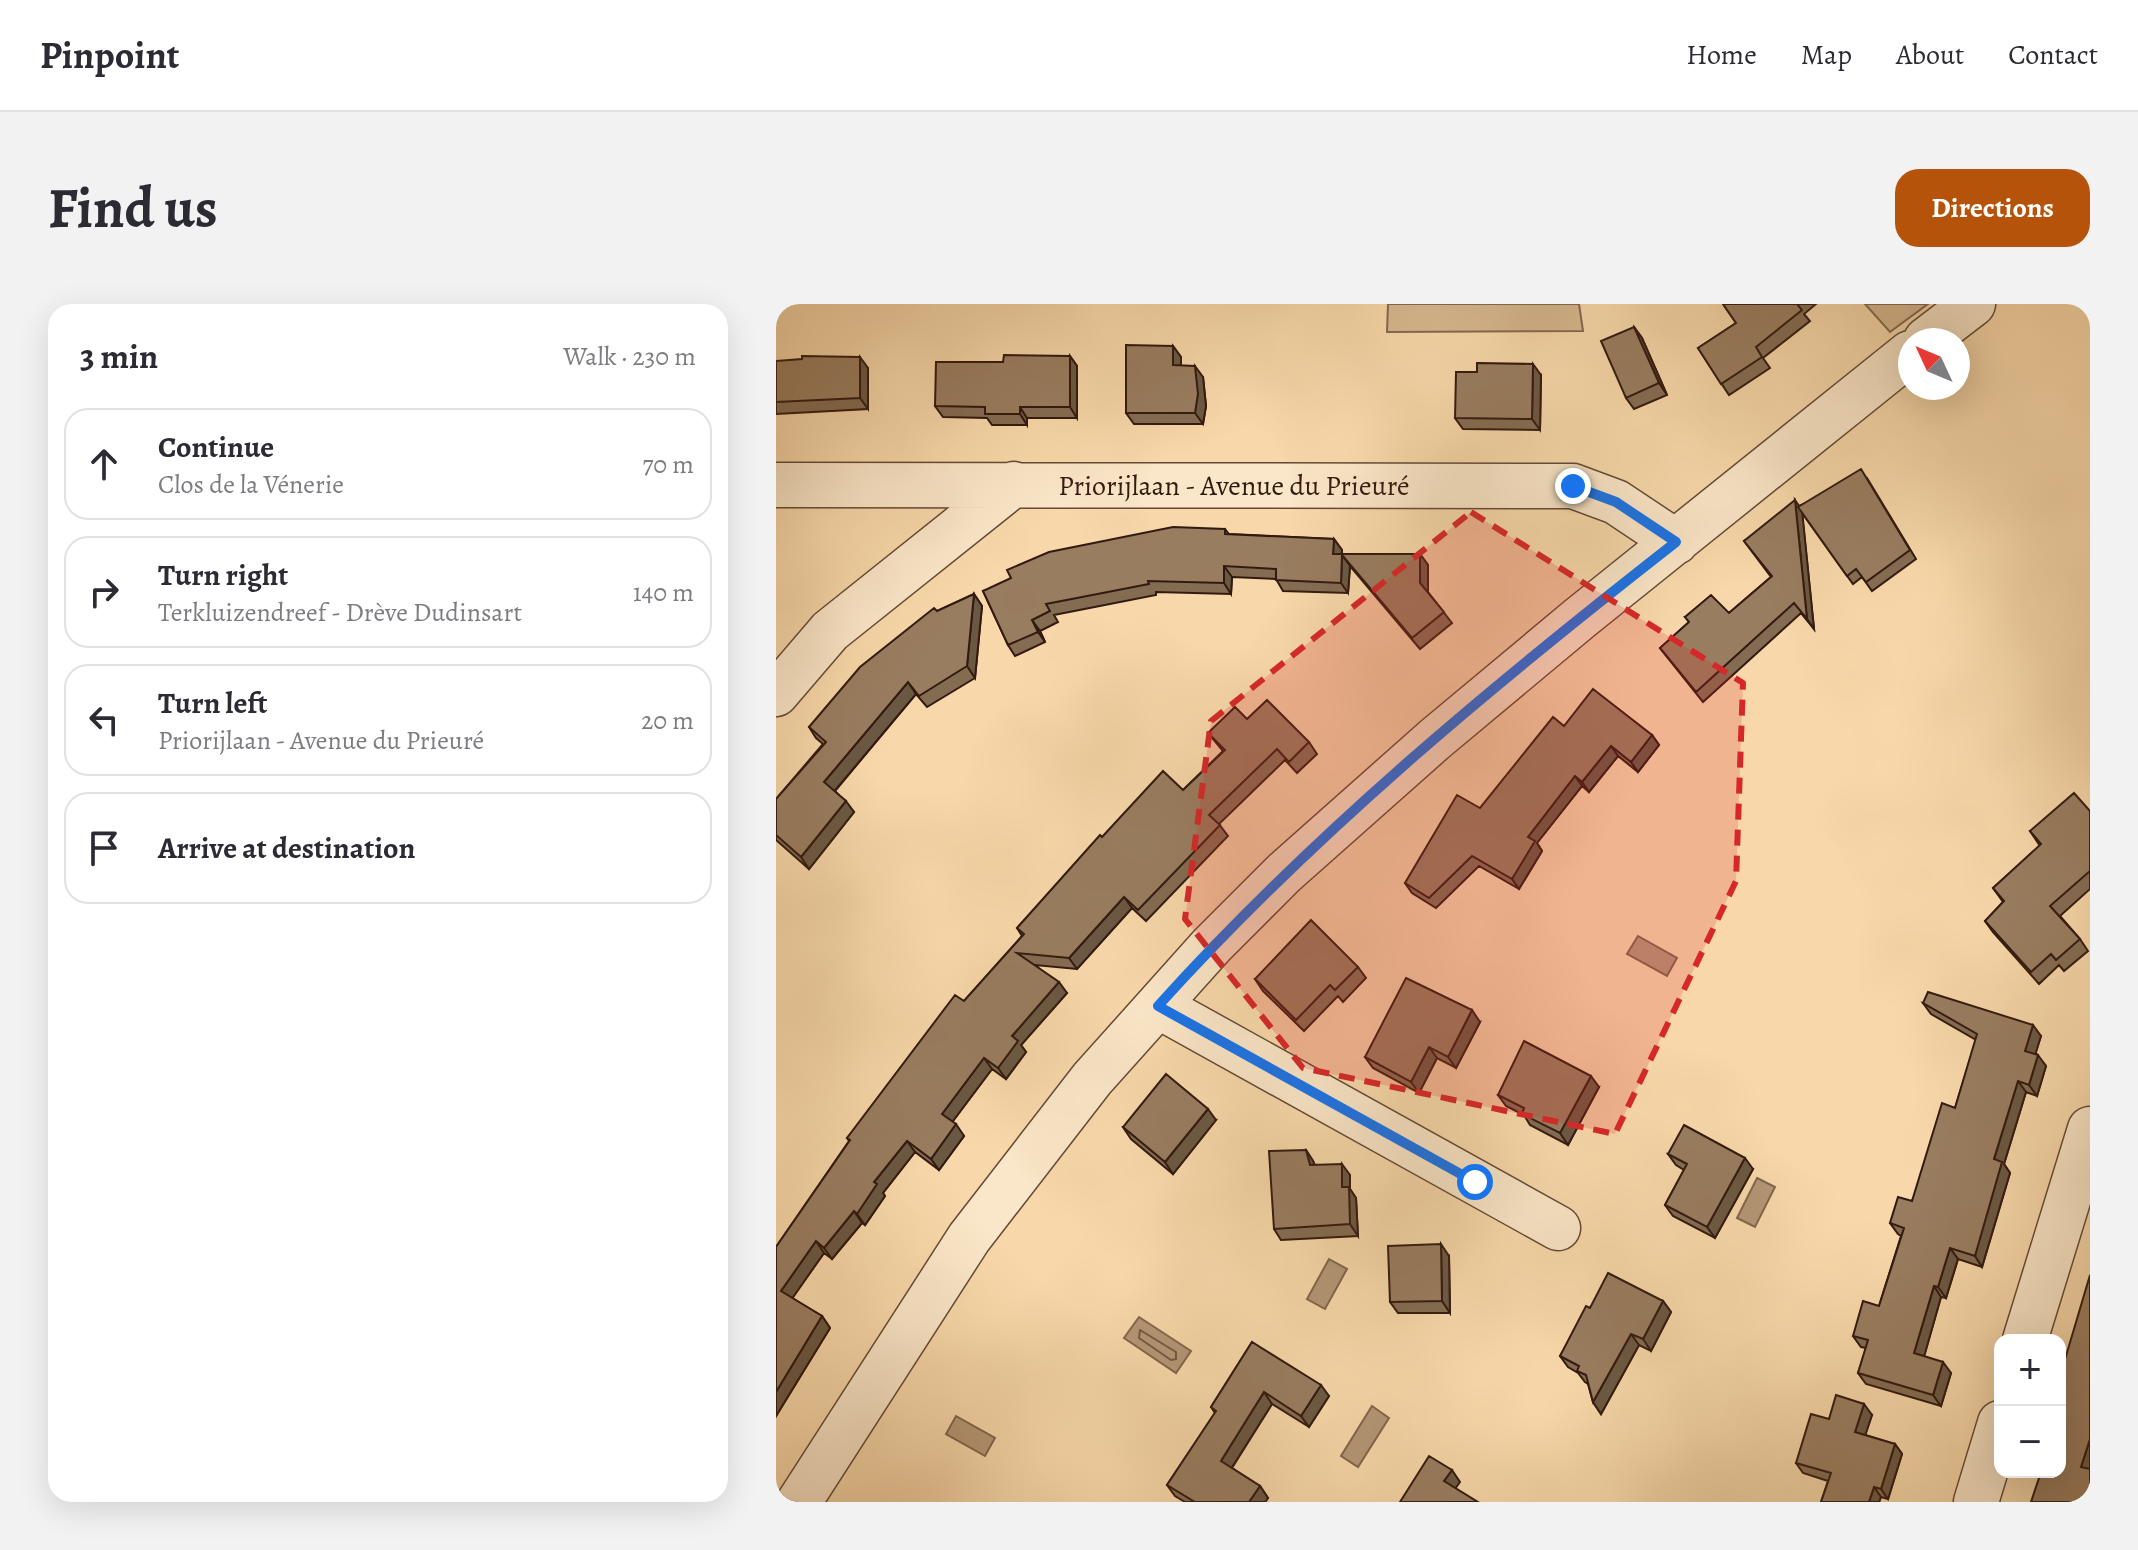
<!DOCTYPE html>
<html lang="en">
<head>
<meta charset="utf-8">
<style>
  :root { --surface:#fff; --page:#f2f2f3; --text:#2b2b33; --muted:#7c7c81; --line:#e1e1e2; --accent:#b45309 }
  body { margin:0; font-family:Alegreya,serif; background:var(--page); color:var(--text) }
  .controls { position:absolute; right:24px; bottom:24px; display:grid; overflow:hidden; border-radius:16px; box-shadow:0 8px 32px #0002 }
  .controls button { width:72px; height:72px; display:grid; place-items:center; padding:0; border:0; border-bottom:2px solid var(--line); background:var(--surface); color:var(--text); font:40px sans-serif }
  .compass { position:absolute; left:1122px; top:24px; width:72px; height:72px; border-radius:50%; background:var(--surface); box-shadow:0 8px 32px #0002; rotate:314deg }
  .stop { position:absolute; width:24px; height:24px; margin:-18px; border:6px solid #1a73e8; border-radius:50%; background:#fff }
  .stop.end { background:#1a73e8; border-color:#fff; box-shadow:0 2px 8px #0008 }
  .list { margin:0; padding:0; list-style:none }
  h2 { display:flex; justify-content:space-between; align-items:center; height:104px; margin:0; padding:0 32px; font-size:34px }
  h2 small { font-size:26px; font-weight:400; color:var(--muted) }
  .list li { display:grid; grid-template-columns:52px 1fr auto; gap:24px; align-items:center; box-sizing:border-box; height:112px; margin:0 16px 16px; padding:0 16px; border:2px solid var(--line); border-radius:24px }
  .list b { display:block; font-size:30px; white-space:nowrap }
  .list p { margin:0; font-size:26px; white-space:nowrap; color:var(--muted) }
  .list em { font-size:26px; font-style:normal; color:var(--muted) }
  .icon { flex:none; width:44px; height:44px; fill:none; stroke:currentColor; stroke-width:2; stroke-linecap:round; stroke-linejoin:round }
  .map { position:relative; flex:none; width:1314px; height:1198px; overflow:hidden; border-radius:24px }
  header { display:flex; align-items:center; gap:48px; box-sizing:border-box; height:112px; padding:0 40px; background:var(--surface); border-bottom:2px solid var(--line) }
  header strong { font-size:38px }
  nav { display:flex; gap:44px; margin-inline-start:auto; font-size:28px }
  .intro { display:flex; align-items:center; justify-content:space-between; box-sizing:border-box; height:192px; padding:0 48px }
  h1 { margin:0; font-size:56px }
  .button { padding:20px 36px; border-radius:24px; background:var(--accent); color:#fff; font-size:28px; font-weight:700 }
  main { display:flex; gap:48px; padding:0 48px }
  aside { flex:1; background:var(--surface); border-radius:24px; box-shadow:0 8px 32px #0002 }
  .map>svg:first-child { display:block }
</style>
</head>
<body>
<header>
<strong>Pinpoint</strong>
<nav><a>Home</a><a>Map</a><a>About</a><a>Contact</a></nav>
</header>
<div class="intro"><h1>Find us</h1><a class="button">Directions</a></div>
<main>
<aside>
<h2>3 min<small>Walk · 230 m</small></h2>
<ul class="list">
<li><svg class="icon" aria-label="ahead" viewBox="0 0 24 24"><path d="M12 20V5M6 11l6-6 6 6"/></svg><div><b>Continue</b><p>Clos de la Vénerie</p></div><em>70 m</em></li>
<li><svg class="icon" aria-label="right" viewBox="0 0 24 24"><path d="M7 20v-9h11M14 6l5 5-5 5"/></svg><div><b>Turn right</b><p>Terkluizendreef - Drève Dudinsart</p></div><em>140 m</em></li>
<li><svg class="icon" aria-label="left" viewBox="0 0 24 24"><path d="M17 20v-9H6M10 6l-5 5 5 5"/></svg><div><b>Turn left</b><p>Priorijlaan - Avenue du Prieuré</p></div><em>20 m</em></li>
<li><svg class="icon" aria-label="arrive" viewBox="0 0 24 24"><path d="M6 21V4h12l-3 4 3 4H6"/></svg><div><b>Arrive at destination</b></div></li>
</ul>
</aside>
<div class="map">
<svg width="1314" height="1198" viewBox="0 0 1314 1198">
  <rect width="100%" height="100%" fill="#f8d8aa"/>
  <filter id="stains"><feTurbulence type="fractalNoise" baseFrequency=".0025" numOctaves="4"/><feColorMatrix values="0 0 0 0 .2 0 0 0 0 .09 0 0 0 0 .02 0 0 0 .5 -.17"/></filter>
  <radialGradient id="worn" r=".72"><stop offset=".6" stop-color="#630" stop-opacity="0"/><stop offset="1" stop-color="#630" stop-opacity=".3"/></radialGradient>
  <path fill="#d7b890" stroke="#856950" stroke-width="2" d="M 612,0 L 803,0 L 807,27 L 611,28 Z
    M 1089,0 L 1152,0 L 1114,28 Z"/>
  <path fill="#b59776" stroke="#81654d" stroke-width="2" d="M 862,632 L 901,654 L 891,672 L 851,650 Z
    M 981,874 L 999,883 L 979,923 L 961,914 Z
    M 553,955 L 571,965 L 549,1005 L 531,995 Z
    M 363,1013 L 415,1047 L 400,1069 L 348,1034 Z
    M 596,1102 L 613,1114 L 582,1163 L 565,1152 Z
    M 180,1112 L 219,1134 L 209,1152 L 170,1130 Z"/>
  <g fill="none" stroke-linecap="round" stroke-linejoin="round">
    <path stroke="#745843" stroke-width="2" d="M 364,1026 L 400,1048 L 400,1055 L 395,1056 L 363,1034 Z"/>
    <defs>
      <path id="minor" d="M 1150,36 L 1197,0
        M 0,181 L 797,182 L 840,198 L 900,238
        M 0,390 L 54,327 L 238,180
        M 382,702 L 782,924
        M 1249,1036 L 1314,825
        M 23,1198 L 193,934 L 316,775 L 436,641 L 508,569 L 659,435 L 804,314 L 1134,49
        M 1200,1198 L 1224,1119"/>
    </defs>
    <use href="#minor" stroke="#644a36" stroke-width="47"/>
    <use href="#minor" stroke="#fae6c8" stroke-width="44"/>
  </g>
  <path fill="#846c53" stroke="#331a10" stroke-width="2" d="M 947,0 L 1040,0 L 1028,10 L 1034,17 L 987,54 L 994,64 L 953,91 L 922,44 L 960,19 Z
    M 858,23 L 866,34 L 891,91 L 858,105 L 850,94 Z
    M 397,42 L 405,53 L 405,62 L 427,73 L 430,102 L 427,120 L 358,120 L 350,109 Z
    M 294,52 L 301,62 L 301,114 L 251,114 L 251,121 L 216,121 L 211,114 L 167,113 L 159,102 L 227,58 Z
    M 0,57 L 92,64 L 92,105 L 0,110 Z
    M 765,71 L 764,126 L 687,125 L 679,114 Z
    M 1091,174 L 1140,255 L 1096,287 L 1086,273 L 1077,280 L 1026,209 L 1038,325 L 1025,309 L 927,398 L 884,344 L 913,318 L 909,313 L 953,309 L 995,273 L 968,237 L 1023,202 Z
    M 449,225 L 453,230 L 558,235 L 566,246 L 566,250 L 644,250 L 652,261 L 652,288 L 676,319 L 644,345 L 574,262 L 572,289 L 507,287 L 500,275 L 456,273 L 455,290 L 380,288 L 380,291 L 278,311 L 282,318 L 264,327 L 269,338 L 239,352 L 232,341 L 207,287 Z
    M 198,290 L 206,302 L 199,374 L 151,403 L 140,390 L 59,487 L 78,508 L 33,565 L 0,536 L 0,495 L 47,440 L 40,434 L 33,423 L 161,307 Z
    M 471,415 L 533,438 L 541,450 L 521,469 L 509,456 L 443,520 L 452,532 L 370,617 L 356,604 L 301,665 L 259,661 L 291,689 L 245,741 L 250,748 L 230,775 L 216,765 L 176,818 L 188,832 L 163,866 L 139,848 L 107,889 L 109,892 L 89,921 L 86,919 L 56,955 L 48,949 L 16,994 L 46,1012 L 54,1024 L 0,1112 L 0,943 L 73,837 L 71,834 L 188,697 L 246,632 L 241,624 L 326,533 L 407,486 L 447,447 L 432,429 Z
    M 788,422 L 876,431 L 883,441 L 862,468 L 842,452 L 813,488 L 806,482 L 761,539 L 766,547 L 743,585 L 703,562 L 660,604 L 636,589 L 629,579 Z
    M 1314,507 L 1314,585 L 1284,612 L 1304,635 L 1312,647 L 1288,667 L 1283,661 L 1263,680 L 1217,628 L 1209,617 L 1227,598 L 1217,584 L 1264,542 L 1254,527 Z
    M 582,663 L 590,674 L 567,698 L 562,692 L 528,727 L 487,687 L 479,675 Z
    M 1147,699 L 1265,732 L 1259,750 L 1270,762 L 1261,792 L 1250,788 L 1228,860 L 1234,869 L 1206,963 L 1182,955 L 1170,994 L 1165,993 L 1148,1052 L 1175,1069 L 1165,1102 L 1090,1080 L 1082,1069 L 1090,1044 L 1085,1043 L 1077,1032 L 1103,1002 L 1125,932 L 1122,930 L 1114,919 L 1136,897 L 1179,804 L 1200,736 L 1155,710 Z
    M 704,718 L 680,764 L 661,754 L 643,789 L 597,764 L 589,753 Z
    M 823,783 L 792,841 L 754,821 L 748,811 L 730,802 L 722,791 Z
    M 440,816 L 397,870 L 355,835 L 347,823 Z
    M 530,846 L 537,857 L 539,861 L 574,871 L 574,885 L 580,894 L 582,932 L 505,936 L 498,925 Z
    M 892,850 L 977,865 L 939,934 L 897,912 L 889,901 L 908,866 L 900,861 Z
    M 673,952 L 674,1009 L 622,1009 L 614,998 Z
    M 887,997 L 895,1008 L 875,1047 L 863,1041 L 825,1110 L 817,1098 L 812,1080 L 809,1078 L 802,1069 L 792,1063 L 784,1052 L 814,1004 Z
    M 476,1038 L 553,1092 L 533,1123 L 496,1100 L 456,1164 L 484,1182 L 492,1194 L 489,1198 L 409,1198 L 399,1192 L 391,1181 L 439,1109 L 435,1103 Z
    M 1096,1111 L 1089,1131 L 1119,1140 L 1126,1150 L 1112,1195 L 1105,1193 L 1103,1198 L 1045,1198 L 1052,1177 L 1027,1169 L 1020,1159 L 1053,1115 Z"/>
  <path fill="#6b5843" stroke="#331a10" stroke-width="2" d="M 858,23 L 866,34 L 891,91 L 883,79 Z
    M 397,42 L 405,53 L 405,73 L 397,61 Z
    M 294,52 L 301,62 L 301,114 L 294,103 Z
    M 84,53 L 92,64 L 92,105 L 84,94 Z
    M 757,60 L 765,71 L 764,126 L 756,115 Z
    M 419,62 L 427,73 L 430,102 L 427,120 L 419,109 Z
    M 244,103 L 251,114 L 251,121 L 244,110 Z
    M 1019,196 L 1026,206 L 1038,325 L 1031,315 Z
    M 558,235 L 566,246 L 565,260 L 557,250 Z
    M 644,250 L 652,261 L 652,290 L 644,279 Z
    M 566,251 L 574,262 L 572,289 L 565,279 Z
    M 448,262 L 456,273 L 455,290 L 448,279 Z
    M 198,290 L 206,302 L 199,374 L 191,362 Z
    M 256,316 L 264,327 L 269,338 L 262,328 Z
    M 132,378 L 140,390 L 56,490 L 48,478 Z
    M 876,431 L 883,441 L 862,468 L 855,458 Z
    M 835,442 L 842,452 L 813,488 L 806,478 Z
    M 799,472 L 806,482 L 761,539 L 766,547 L 743,585 L 736,575 L 752,533 Z
    M 70,497 L 78,508 L 33,565 L 25,553 Z
    M 348,593 L 356,604 L 301,665 L 293,654 Z
    M 283,678 L 291,689 L 245,741 L 250,748 L 230,775 L 222,764 L 236,732 Z
    M 696,706 L 704,718 L 680,764 L 672,753 Z
    M 1257,721 L 1265,732 L 1257,758 L 1249,747 Z
    M 653,743 L 661,754 L 643,789 L 635,778 Z
    M 1262,751 L 1270,762 L 1261,792 L 1253,781 Z
    M 208,754 L 216,765 L 174,821 L 166,810 Z
    M 815,772 L 823,783 L 792,841 L 784,829 Z
    M 1242,777 L 1250,788 L 1228,860 L 1234,869 L 1206,963 L 1199,952 L 1218,855 Z
    M 432,805 L 440,816 L 397,870 L 389,858 Z
    M 180,820 L 188,832 L 163,866 L 155,855 Z
    M 131,837 L 139,848 L 107,889 L 109,892 L 89,921 L 81,910 L 98,878 Z
    M 530,846 L 537,857 L 542,872 L 534,861 Z
    M 969,854 L 977,865 L 939,934 L 931,923 Z
    M 566,860 L 574,871 L 574,885 L 580,894 L 582,932 L 574,920 L 566,883 Z
    M 78,907 L 86,919 L 56,955 L 48,944 Z
    M 40,937 L 48,949 L 13,999 L 5,987 Z
    M 665,940 L 673,952 L 674,1009 L 666,997 Z
    M 1174,944 L 1182,955 L 1170,994 L 1162,983 Z
    M 1158,982 L 1165,993 L 1146,1060 L 1138,1049 Z
    M 887,997 L 895,1008 L 875,1047 L 867,1035 Z
    M 46,1012 L 54,1024 L 0,1112 L 0,1088 Z
    M 855,1030 L 863,1041 L 825,1110 L 817,1098 Z
    M 1167,1058 L 1175,1069 L 1165,1102 L 1157,1091 Z
    M 545,1081 L 553,1092 L 533,1123 L 525,1112 Z
    M 488,1088 L 496,1100 L 453,1168 L 445,1157 Z
    M 1088,1100 L 1096,1111 L 1087,1138 L 1079,1128 Z
    M 1314,1135 L 1314,1172 L 1305,1163 Z
    M 1119,1140 L 1126,1150 L 1112,1195 L 1105,1185 Z
    M 676,1166 L 684,1178 L 676,1189 L 668,1177 Z
    M 484,1182 L 492,1194 L 489,1198 L 473,1198 Z
    M 1098,1183 L 1105,1193 L 1103,1198 L 1093,1198 Z"/>
  <path fill="#997d60" stroke="#331a10" stroke-width="2" d="M 947,0 L 1021,0 L 1026,6 L 980,43 L 986,53 L 945,80 L 922,44 L 960,19 Z
    M 858,23 L 883,79 L 850,94 L 825,37 Z
    M 350,41 L 397,42 L 397,61 L 419,62 L 422,90 L 419,109 L 350,109 Z
    M 228,51 L 294,52 L 294,103 L 244,103 L 244,110 L 209,110 L 209,103 L 159,102 L 160,58 L 227,58 Z
    M 26,52 L 84,53 L 84,94 L 0,98 L 0,57 L 26,55 Z
    M 701,59 L 757,60 L 756,115 L 679,114 L 680,68 L 701,68 Z
    M 1085,165 L 1134,246 L 1090,278 L 1080,265 L 1071,272 L 1022,203 Z
    M 1019,196 L 1031,315 L 1018,299 L 920,388 L 884,344 L 913,318 L 909,313 L 935,291 L 953,309 L 996,272 L 968,237 Z
    M 397,223 L 449,225 L 449,230 L 558,235 L 557,250 L 644,250 L 644,279 L 668,308 L 636,334 L 566,251 L 565,279 L 500,276 L 500,265 L 448,262 L 448,279 L 372,277 L 373,280 L 270,300 L 274,307 L 256,316 L 262,328 L 232,341 L 207,287 L 235,274 L 231,266 L 273,248 Z
    M 198,290 L 191,362 L 143,392 L 132,378 L 48,478 L 70,497 L 25,553 L 0,531 L 0,495 L 50,438 L 33,423 L 84,363 L 158,304 L 161,307 Z
    M 817,385 L 876,431 L 855,458 L 835,442 L 806,478 L 799,472 L 752,533 L 759,537 L 736,575 L 696,552 L 653,594 L 629,579 L 681,491 L 704,504 L 777,413 L 788,422 Z
    M 491,396 L 533,438 L 513,458 L 501,445 L 433,511 L 444,521 L 362,606 L 348,593 L 293,654 L 241,649 L 283,678 L 236,732 L 242,737 L 222,764 L 208,754 L 166,810 L 180,820 L 155,855 L 131,837 L 98,878 L 101,880 L 81,910 L 78,907 L 48,944 L 40,937 L 5,987 L 46,1012 L 0,1088 L 0,943 L 74,836 L 71,834 L 179,691 L 188,697 L 248,630 L 241,624 L 324,531 L 326,533 L 387,467 L 407,486 L 449,446 L 432,429 L 459,403 L 471,415 Z
    M 1298,489 L 1314,507 L 1314,567 L 1274,602 L 1304,635 L 1280,656 L 1275,650 L 1255,668 L 1209,617 L 1228,597 L 1217,584 L 1265,540 L 1254,527 Z
    M 535,616 L 582,663 L 559,686 L 554,681 L 520,716 L 479,675 Z
    M 630,674 L 696,706 L 672,753 L 653,743 L 635,778 L 589,753 Z
    M 1152,688 L 1257,721 L 1249,747 L 1262,751 L 1253,781 L 1242,777 L 1218,855 L 1226,858 L 1199,952 L 1174,944 L 1162,983 L 1158,982 L 1138,1049 L 1167,1058 L 1157,1091 L 1082,1069 L 1092,1036 L 1077,1032 L 1087,997 L 1103,1002 L 1128,924 L 1114,919 L 1122,893 L 1136,897 L 1166,799 L 1179,804 L 1201,730 L 1147,699 Z
    M 748,737 L 815,772 L 784,829 L 746,810 L 748,804 L 722,791 Z
    M 390,770 L 432,805 L 389,858 L 347,823 Z
    M 908,821 L 969,854 L 931,923 L 889,901 L 911,860 L 892,850 Z
    M 530,846 L 534,861 L 566,860 L 566,883 L 573,883 L 574,920 L 498,925 L 493,847 Z
    M 665,940 L 666,997 L 614,998 L 612,942 Z
    M 832,969 L 887,997 L 867,1035 L 855,1030 L 817,1098 L 810,1071 L 801,1067 L 803,1062 L 784,1052 L 810,1002 L 814,1004 Z
    M 1314,971 L 1314,1135 L 1305,1163 L 1314,1165 L 1314,1198 L 1255,1198 L 1265,1168 L 1284,1168 L 1284,1061 L 1287,1062 Z
    M 476,1038 L 545,1081 L 525,1112 L 488,1088 L 445,1157 L 484,1182 L 473,1198 L 419,1198 L 391,1181 L 440,1107 L 435,1103 Z
    M 1060,1091 L 1088,1100 L 1079,1128 L 1119,1140 L 1105,1185 L 1098,1183 L 1093,1198 L 1045,1198 L 1055,1169 L 1020,1159 L 1035,1110 L 1053,1115 Z
    M 653,1152 L 676,1166 L 668,1177 L 702,1198 L 624,1198 Z"/>
  <g fill="none" stroke-linecap="round" stroke-linejoin="round">
    <path stroke="#1a73e8" stroke-width="10" d="M 699,878 L 382,702 C 537,530 717,381 900,238 L 840,198 L 797,182"/>
  </g>
  <path fill="#d62828" fill-opacity="0.2" stroke="#d62828" stroke-width="6" stroke-dasharray="16 10" stroke-linejoin="round" d="M 695,208 L 967,379 L 960,577 L 839,830 L 527,764 L 409,615 L 435,417 Z"/>
  <g text-anchor="middle" stroke-width="7" stroke-linejoin="round" paint-order="stroke">
    <g font-size="28" fill="#331a10" stroke="#fae6c8">
      <text x="458" y="191">Priorijlaan - Avenue du Prieuré</text>
    </g>
  </g>
  <rect width="100%" height="100%" filter="url(#stains)"/>
  <rect width="100%" height="100%" fill="url(#worn)"/>
</svg>
<div class="controls">
<button>+</button>
<button>−</button>
</div>
<svg class="compass" viewBox="-18 -18 36 36"><path d="M0-13l5 13h-10z" fill="#e53935"/><path d="M0 13l5-13h-10z" fill="#7c7c81"/></svg>
<div class="stop" style="left:699px;top:878px"></div>
<div class="stop end" style="left:797px;top:182px"></div>
</div>
</main>
</body>
</html>
